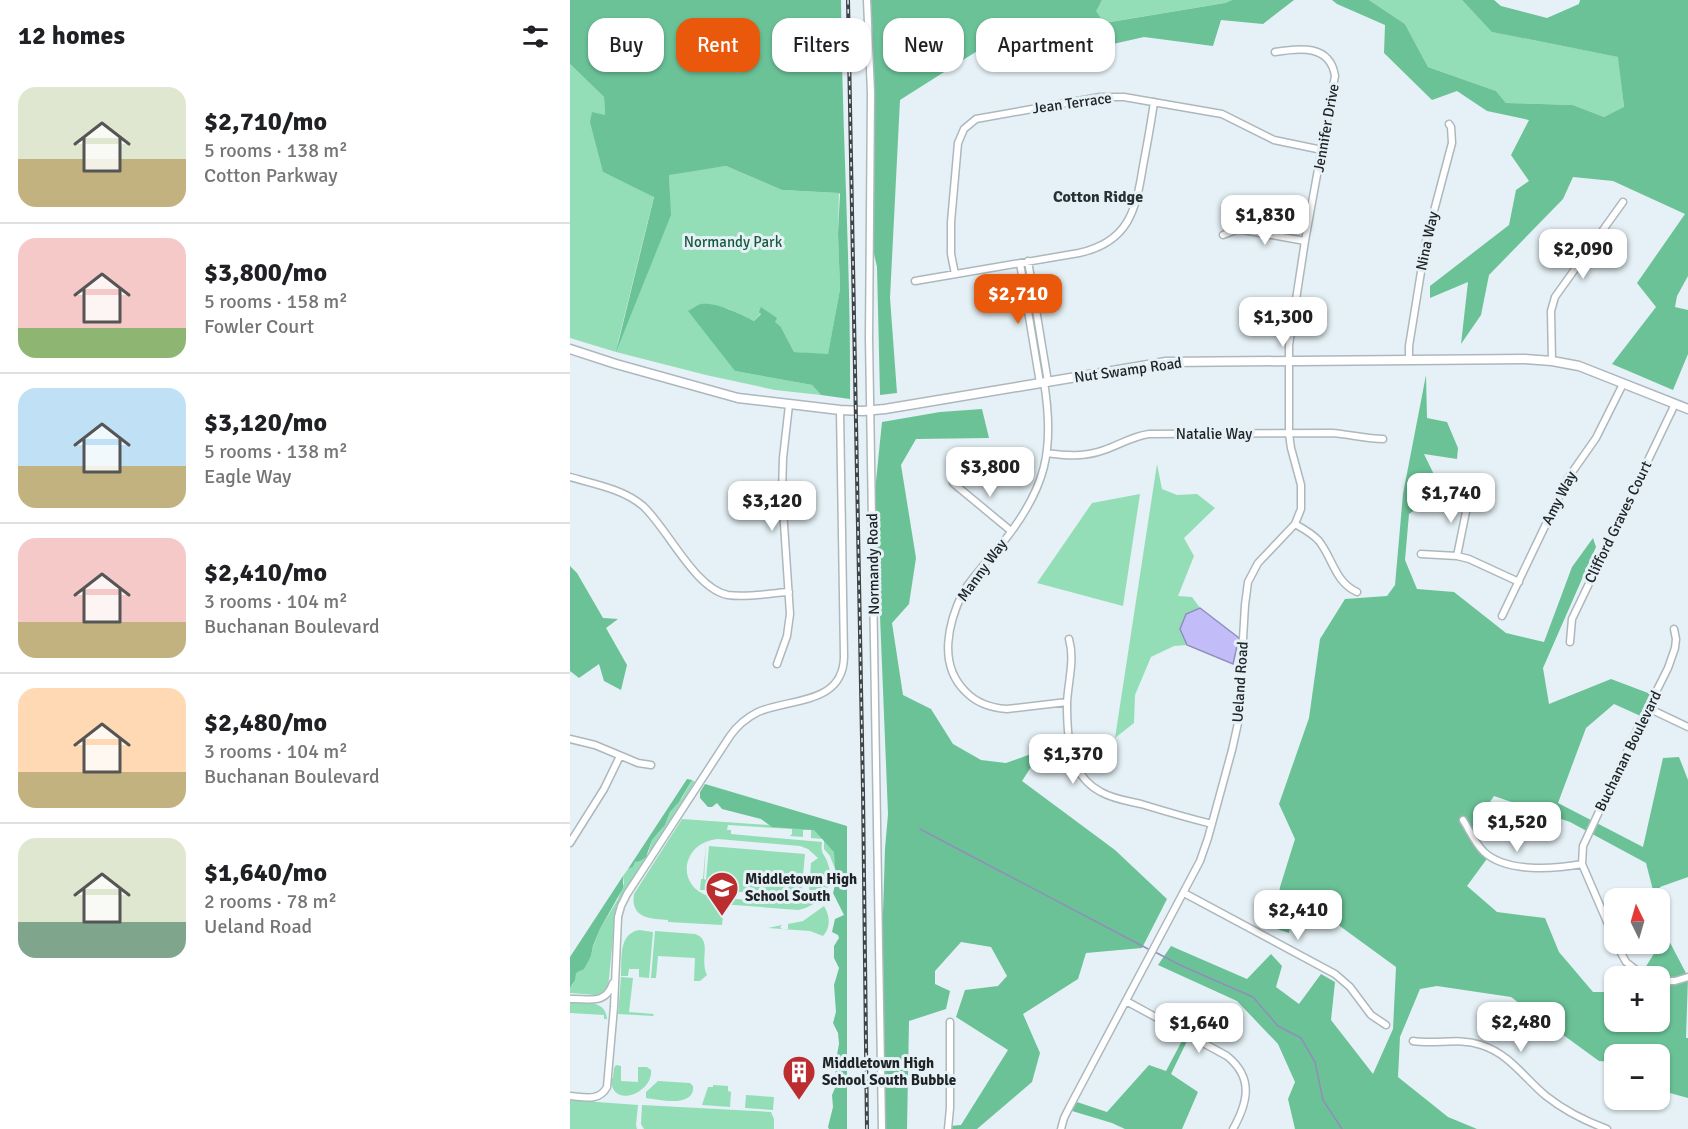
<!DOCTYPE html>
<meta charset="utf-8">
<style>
:root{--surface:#fff;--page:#f6f6f6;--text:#202124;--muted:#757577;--line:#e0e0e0;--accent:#ea580c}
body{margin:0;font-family:Signika,sans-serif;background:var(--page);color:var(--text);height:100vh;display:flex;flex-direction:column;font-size:22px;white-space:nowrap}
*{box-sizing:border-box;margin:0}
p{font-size:20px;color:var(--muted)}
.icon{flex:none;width:33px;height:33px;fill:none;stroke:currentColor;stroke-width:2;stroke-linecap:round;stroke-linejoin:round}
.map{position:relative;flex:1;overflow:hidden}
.panel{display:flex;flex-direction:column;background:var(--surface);width:570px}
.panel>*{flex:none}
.guide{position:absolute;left:18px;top:18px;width:570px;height:54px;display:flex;gap:12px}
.needle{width:39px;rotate:355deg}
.tools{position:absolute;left:1034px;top:888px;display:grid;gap:12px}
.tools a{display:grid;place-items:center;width:66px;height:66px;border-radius:12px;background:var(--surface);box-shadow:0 2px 4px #0004;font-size:30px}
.price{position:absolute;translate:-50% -51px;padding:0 14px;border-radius:12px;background:#fff;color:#222;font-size:20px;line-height:39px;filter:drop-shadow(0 2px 3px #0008)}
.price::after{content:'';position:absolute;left:50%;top:36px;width:18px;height:14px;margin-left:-9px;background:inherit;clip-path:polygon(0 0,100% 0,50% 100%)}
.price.on{background:var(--accent);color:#fff}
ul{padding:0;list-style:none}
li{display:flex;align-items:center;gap:18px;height:150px;padding:0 18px}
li+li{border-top:2px solid var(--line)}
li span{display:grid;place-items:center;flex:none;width:168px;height:120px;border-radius:18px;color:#555}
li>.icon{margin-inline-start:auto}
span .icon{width:72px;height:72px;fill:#fffc;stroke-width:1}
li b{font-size:26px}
h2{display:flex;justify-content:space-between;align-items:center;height:72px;padding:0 18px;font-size:26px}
.tag{padding:0 21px;border-radius:18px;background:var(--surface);box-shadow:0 2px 4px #0004;font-size:21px;line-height:54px}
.tag.on{background:var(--accent);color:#fff}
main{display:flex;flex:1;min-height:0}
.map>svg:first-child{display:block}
.green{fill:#93deb7;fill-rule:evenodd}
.forest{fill:#6bc297;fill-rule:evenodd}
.water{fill:#c2bcf9;stroke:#918eba;stroke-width:1.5}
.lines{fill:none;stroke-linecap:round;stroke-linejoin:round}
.stream{stroke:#918eba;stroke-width:1.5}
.street-casing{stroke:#adb8bd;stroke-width:9}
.secondary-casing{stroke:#adb8bd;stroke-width:11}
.street{stroke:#fff;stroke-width:6}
.secondary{stroke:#fff;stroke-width:8}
.rail-casing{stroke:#3e4346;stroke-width:4}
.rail{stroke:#e5f1f6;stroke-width:1.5;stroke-dasharray:4.5;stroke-linecap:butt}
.labels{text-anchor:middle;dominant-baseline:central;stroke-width:6;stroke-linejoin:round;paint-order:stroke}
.street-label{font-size:15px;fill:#202426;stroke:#e5f1f6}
.park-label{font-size:15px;fill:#185a3e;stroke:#e5f1f6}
.poi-label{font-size:15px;font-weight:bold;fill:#202426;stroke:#e5f1f6;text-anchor:start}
.neighbourhood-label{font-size:16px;font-weight:bold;fill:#283235;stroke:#e5f1f6}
</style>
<main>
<section class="panel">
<h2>12 homes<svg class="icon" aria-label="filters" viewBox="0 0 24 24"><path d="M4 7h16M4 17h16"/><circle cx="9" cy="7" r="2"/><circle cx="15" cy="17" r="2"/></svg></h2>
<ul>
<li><span style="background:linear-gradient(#dfe7d0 60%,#c2b280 0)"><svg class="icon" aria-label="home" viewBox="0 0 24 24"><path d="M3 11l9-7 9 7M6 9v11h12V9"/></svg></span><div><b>$2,710/mo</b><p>5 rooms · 138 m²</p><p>Cotton Parkway</p></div></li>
<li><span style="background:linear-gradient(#f6c9c9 75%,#8fb573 0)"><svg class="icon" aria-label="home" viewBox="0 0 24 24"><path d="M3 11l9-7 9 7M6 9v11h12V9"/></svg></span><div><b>$3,800/mo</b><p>5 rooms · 158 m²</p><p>Fowler Court</p></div></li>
<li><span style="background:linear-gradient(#bfe0f5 65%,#c2b280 0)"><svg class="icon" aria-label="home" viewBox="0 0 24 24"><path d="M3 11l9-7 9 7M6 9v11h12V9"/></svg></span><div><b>$3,120/mo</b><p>5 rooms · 138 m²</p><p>Eagle Way</p></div></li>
<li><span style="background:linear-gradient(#f6c9c9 70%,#c2b280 0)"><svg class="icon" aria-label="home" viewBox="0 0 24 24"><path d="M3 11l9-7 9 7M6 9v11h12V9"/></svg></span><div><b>$2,410/mo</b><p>3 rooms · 104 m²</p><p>Buchanan Boulevard</p></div></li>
<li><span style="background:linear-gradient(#ffd9b3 70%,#c2b280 0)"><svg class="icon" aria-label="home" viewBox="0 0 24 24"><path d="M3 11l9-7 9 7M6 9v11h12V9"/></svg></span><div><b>$2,480/mo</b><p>3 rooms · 104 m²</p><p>Buchanan Boulevard</p></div></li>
<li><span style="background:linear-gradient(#dfe7d0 70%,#7fa58c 0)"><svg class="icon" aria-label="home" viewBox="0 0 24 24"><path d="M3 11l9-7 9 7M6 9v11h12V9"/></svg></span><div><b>$1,640/mo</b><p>2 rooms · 78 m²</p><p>Ueland Road</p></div></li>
</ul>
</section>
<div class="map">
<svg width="1118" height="1129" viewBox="0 0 1118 1129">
<rect width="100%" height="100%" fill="#e5f1f6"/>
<!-- green -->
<path class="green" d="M532,0H662L655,3L533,23L525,11Z
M799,0H892L923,32L1049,57L1054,108L1034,117L1003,105L936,103L926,91L858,67L835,24Z
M0,64L34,97L35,115L33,172L84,196L47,346L100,215L99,174L156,166L212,190L269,193L268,233L270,289L258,355L224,352L211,327L191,313L184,321L159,309L130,304L165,371L242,385L251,395L205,390L136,375L46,352L0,338Z
M587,464L592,489L607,495L627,494L645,508L614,538L624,556L608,596L622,597L630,608L616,614L610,629L617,645L604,646L581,657L565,695L564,723L545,738Z
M570,494L553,606L467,583L522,503Z
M122,780L125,782L52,895L46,907L38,988L35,993L26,995L0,993V988L3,984L5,972H9L21,956L23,947L30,929L48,899L54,883L53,876L58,869L63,867L65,862L78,854L82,840L95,825L100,812L112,798Z
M112,819L243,828L266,852L265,869L260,856L254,849V841L253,839L241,838V830H233V837L220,836L222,834V829L158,825L157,830H161V834L252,842C250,855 255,853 258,864C266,886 250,906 228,910L151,904L150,914L153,915L152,925L98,922V920C80,919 60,918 64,894ZM148,839L230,846L238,849L248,858L241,863L239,889L245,895L235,902L223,903C204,902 185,900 166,899C157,898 147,898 138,896C105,885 112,842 148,839Z
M136,843L134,879L136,880L139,846L235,854L231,897L135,889V890H130L131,879H133Z
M254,906C260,916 261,927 253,936L240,931L198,928L212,925L210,927L212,929H218V924L233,921Z
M69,930L83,932L79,978L69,977V969H59L58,976H51C52,959 48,934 69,930Z
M85,931L125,934C143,940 129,959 137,975L130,981H124L125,958L88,956L86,978H81Z
M51,977L63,978L59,1012L84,1014L83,1016L48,1014Z
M0,1002C15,1002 36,1000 37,1019H34V1015L0,1013Z
M46,1065L51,1066V1081L68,1082V1067H77L81,1070C84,1092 41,1111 41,1078H43L44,1068Z
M88,1081L120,1083L123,1086C125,1108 90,1100 76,1098V1092Z
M143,1085L158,1086V1091L161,1092L160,1107L132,1105L138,1087H143Z
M176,1095L204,1097L203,1110L175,1108Z
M0,1100L68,1105L66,1125L67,1129H0Z
M72,1105L201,1112L204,1119V1129H74L71,1124Z"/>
<!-- forest -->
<path class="forest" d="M0,0H271C272,133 281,266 280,399L251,395L242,385L165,371L118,311C122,309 127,305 131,304C147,302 170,314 184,321L191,314L189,312L191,307L207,318L205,322L211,327L224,352L258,354L270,289L268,233L270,194L269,193L212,190L156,166L99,175L101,215L46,352L84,197L33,172L20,122L22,112L35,115L34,97L0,64Z
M301,0H532L526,11L534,23L655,3L662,0H724L693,24L651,20L643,46L574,37L503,53L492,41L458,38L430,51L412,48L330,100L320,298L327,393L310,395L307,267L304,254L303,53Z
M762,0H799L835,24L858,67L926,91L936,103L1003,105L1034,117L1054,107L1048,57L922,32L892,0H924L931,6L977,18L1009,4L1010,0H1118V276L1107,296L1105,307L1118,310V354L1103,390L1042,364L1086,307L1067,283L1115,214L1043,181L1003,177L993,199L919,275L911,315L891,344L898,282L860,298V286L939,225L946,190L959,181L941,155L959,120L917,111L887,91L862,100L814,53L815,25L767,4Z
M856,375L857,418L877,422L888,448L887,459L854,454L872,491L839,514L835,560L847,589L884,592L936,633L974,642L1002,567L1023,538L1026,547L973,668L979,704L1041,679L1086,696L1075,718L1044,704L1016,728L988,803L1073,847L1093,758L1109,757L1118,780V877L1090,887L1095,933L1118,977L1116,1038H1118V1098L1089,1090V1054H1044V1062L1029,1061L941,997L867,986L850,989L830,1037L828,1077L878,1117L907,1129H725L718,1099L725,1082L708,1044L667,1001L588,965L601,946L677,979L701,954L712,966L706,987L729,1004L751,974L765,982L761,1020L803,1074L823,1029L826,967L741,905L721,910L719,933L704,928L710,887L725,839L709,804L739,718L750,639L775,599L817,596L825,585L833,494ZM924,796L1000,822L1076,863L1085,898H1089V914L1095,936L1070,976H1089V1022H1044V992H1023L989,952L975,918L927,912L897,886L919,856L901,830Z
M412,409L419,438L346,439L331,465L346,558L339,604L322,623L333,695L361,709L383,744L411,760L436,763L472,750L452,781L545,850L597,899L572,948L516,953L508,979L453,1014L470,1053L462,1082L407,1129H379L380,1126L391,1125L438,1050L386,1017L395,990L428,986L437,976L421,947L391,942L365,971V984L380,991L376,1009L339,1021L337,1129H316L310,1010L315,849L318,814L305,491L312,422L370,412Z
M0,566L7,573L33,618L48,619L36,628L57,665L51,690L34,681L29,664L9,678L0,671Z
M117,779L122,780L109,802L100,812L95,825L82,840L76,857L70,861L65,862L63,867L58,869Z
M135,784L277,826V1129H259L258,1127L263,1107L262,1095L265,1088L266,1060L269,1044L268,1033L263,1023L266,1012L264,985L269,968L264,958V946L269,938L268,935L262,932L265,919L274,915L263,893L266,881L264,852L244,830L202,827L191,819L152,809L147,803L142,807H138L130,798V792Z
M53,876V888L30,929L23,946L21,956L14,969L6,973L5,980L0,988V957Z
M614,1037L618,1039L601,1074L628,1092L612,1129H555L542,1123L502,1111L507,1102L537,1112L579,1065L596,1071Z"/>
<!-- water -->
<path class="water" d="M630,608L669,638L663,664L617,645L610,629L616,614Z"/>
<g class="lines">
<!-- stream -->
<path class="stream" d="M350,829L580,950
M585,952L612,966L683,997L708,1026L731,1038L745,1062L753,1100L772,1129"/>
<!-- street casing -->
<g class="street-casing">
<path id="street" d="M297,0L301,93L299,338L312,1129
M653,235L666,230H673L735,241
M458,261L478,382
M450,263L470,383
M385,274L381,254V222L388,143L394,129L406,119L530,97H554L652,114L704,140L752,150
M345,281L509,253C559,242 566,210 573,166C577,145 581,123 584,102
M839,360V346L856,241L882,143L881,127L879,124
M982,361L981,311L985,297L1053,202
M474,382C485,450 476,488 434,541C420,558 405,574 393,592C378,623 368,664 395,691C406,703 422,708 437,709L497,702
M477,453C497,456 515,457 534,450C549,445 563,436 579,434L761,433C779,434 796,439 813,439
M0,477C24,484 53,489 73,506C98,529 125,589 158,595C177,598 200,593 219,592
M383,483L441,531
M725,524C734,529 743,534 749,541C763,559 765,582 787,592
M851,554L887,556L899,559L949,582
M887,556L899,497
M932,616L998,478L1026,438L1053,384
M499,639C505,660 498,681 497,703C497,736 498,775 531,792C543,799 558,801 571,804C594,811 618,818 642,824
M1000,642L1002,619L1105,404
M207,664L217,636L220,614L212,494L213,458L219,405
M1078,708L1118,727
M0,739L25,745L68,763L81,765
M893,820C900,831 905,843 914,852C937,873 984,869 1012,864
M0,843L34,789L50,756
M614,893L765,974L780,987L801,1015L816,1025
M1044,938L1012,864L1013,846L1068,728L1098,668L1105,648L1106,639L1104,629
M1046,944L1056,962L1074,976
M1089,981H1105L1118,977
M0,999C19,998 35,1006 43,983
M556,1001L657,1056C684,1078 678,1102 663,1129
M843,1041C866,1045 888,1037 911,1045C940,1054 954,1078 976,1096C995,1111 1015,1121 1037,1129
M0,1096C14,1097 29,1102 37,1087L44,1007L48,917L51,906L57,894L160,736C167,726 176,718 188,712C220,698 273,705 274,657L270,410
M378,1129L380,1108V1022
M491,1129L494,1118L499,1108L630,861L638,838L662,750L668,723L675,605L678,582L688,563L725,524L731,509V485L721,448L719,434V345L735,241L765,76C760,44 729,48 705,52"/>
</g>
<!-- secondary casing -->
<g class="secondary-casing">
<path id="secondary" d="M0,349L46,364L168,398L270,410L293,411L315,409L596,362L955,359L982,361L1009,366L1118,409"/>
</g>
<!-- street -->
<use href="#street" class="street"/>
<!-- secondary -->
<use href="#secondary" class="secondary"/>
<!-- rail casing -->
<g class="rail-casing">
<path id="rail" d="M278,0L293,791L297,1129"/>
</g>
<!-- rail -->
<use href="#rail" class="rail"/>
</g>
<!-- icons -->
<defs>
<g id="school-pin" transform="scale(1.725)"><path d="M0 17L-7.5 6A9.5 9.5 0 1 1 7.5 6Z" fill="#bc2d30" stroke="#e5f1f6"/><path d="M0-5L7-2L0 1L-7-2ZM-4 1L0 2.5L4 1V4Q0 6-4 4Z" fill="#fff"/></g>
<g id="building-pin" transform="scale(1.725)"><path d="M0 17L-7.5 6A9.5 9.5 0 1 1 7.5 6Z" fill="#bc2d30" stroke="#e5f1f6"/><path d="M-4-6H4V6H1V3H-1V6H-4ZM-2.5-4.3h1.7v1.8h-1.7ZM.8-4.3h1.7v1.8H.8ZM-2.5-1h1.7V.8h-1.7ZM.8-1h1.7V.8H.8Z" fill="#fff"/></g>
</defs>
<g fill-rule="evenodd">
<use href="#school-pin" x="152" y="888"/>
<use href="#building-pin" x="229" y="1072"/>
</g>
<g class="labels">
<!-- street labels -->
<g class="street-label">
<text transform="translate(502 103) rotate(-8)">Jean Terrace</text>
<text transform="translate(756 128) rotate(-80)">Jennifer Drive</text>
<text transform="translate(857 241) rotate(-78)">Nina Way</text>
<text transform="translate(558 370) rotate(-8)">Nut Swamp Road</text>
<text x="644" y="434">Natalie Way</text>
<text transform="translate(989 498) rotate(-63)">Amy Way</text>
<text transform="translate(1048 522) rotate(-64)">Clifford Graves Court</text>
<text transform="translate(303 564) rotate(-91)">Normandy Road</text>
<text transform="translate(412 570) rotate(-54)">Manny Way</text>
<text transform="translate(670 682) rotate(-86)">Ueland Road</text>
<text transform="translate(1058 751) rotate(-64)">Buchanan Boulevard</text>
</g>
<!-- park labels -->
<g class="park-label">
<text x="163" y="242">Normandy Park</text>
</g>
<!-- poi labels -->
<g class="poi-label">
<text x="175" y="879">Middletown High<tspan x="175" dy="17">School South</tspan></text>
<text x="252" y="1063">Middletown High<tspan x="252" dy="17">School South Bubble</tspan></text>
</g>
<!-- neighbourhood labels -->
<g class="neighbourhood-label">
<text x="528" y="197">Cotton Ridge</text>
</g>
</g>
</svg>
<div class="tools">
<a><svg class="needle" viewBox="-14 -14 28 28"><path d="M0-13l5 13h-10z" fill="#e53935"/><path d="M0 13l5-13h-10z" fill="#757577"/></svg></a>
<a>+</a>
<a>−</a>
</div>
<b class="price" style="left:695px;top:246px">$1,830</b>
<b class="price" style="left:1013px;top:280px">$2,090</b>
<b class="price on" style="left:448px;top:325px">$2,710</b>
<b class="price" style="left:713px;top:348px">$1,300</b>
<b class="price" style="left:420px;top:498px">$3,800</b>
<b class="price" style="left:881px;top:524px">$1,740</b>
<b class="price" style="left:202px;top:532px">$3,120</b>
<b class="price" style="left:503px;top:785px">$1,370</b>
<b class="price" style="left:947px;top:853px">$1,520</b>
<b class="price" style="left:728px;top:941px">$2,410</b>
<b class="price" style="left:951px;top:1053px">$2,480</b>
<b class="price" style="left:629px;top:1054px">$1,640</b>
<div class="guide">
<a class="tag">Buy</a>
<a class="tag on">Rent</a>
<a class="tag">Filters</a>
<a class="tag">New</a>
<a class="tag">Apartment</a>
</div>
</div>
</main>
